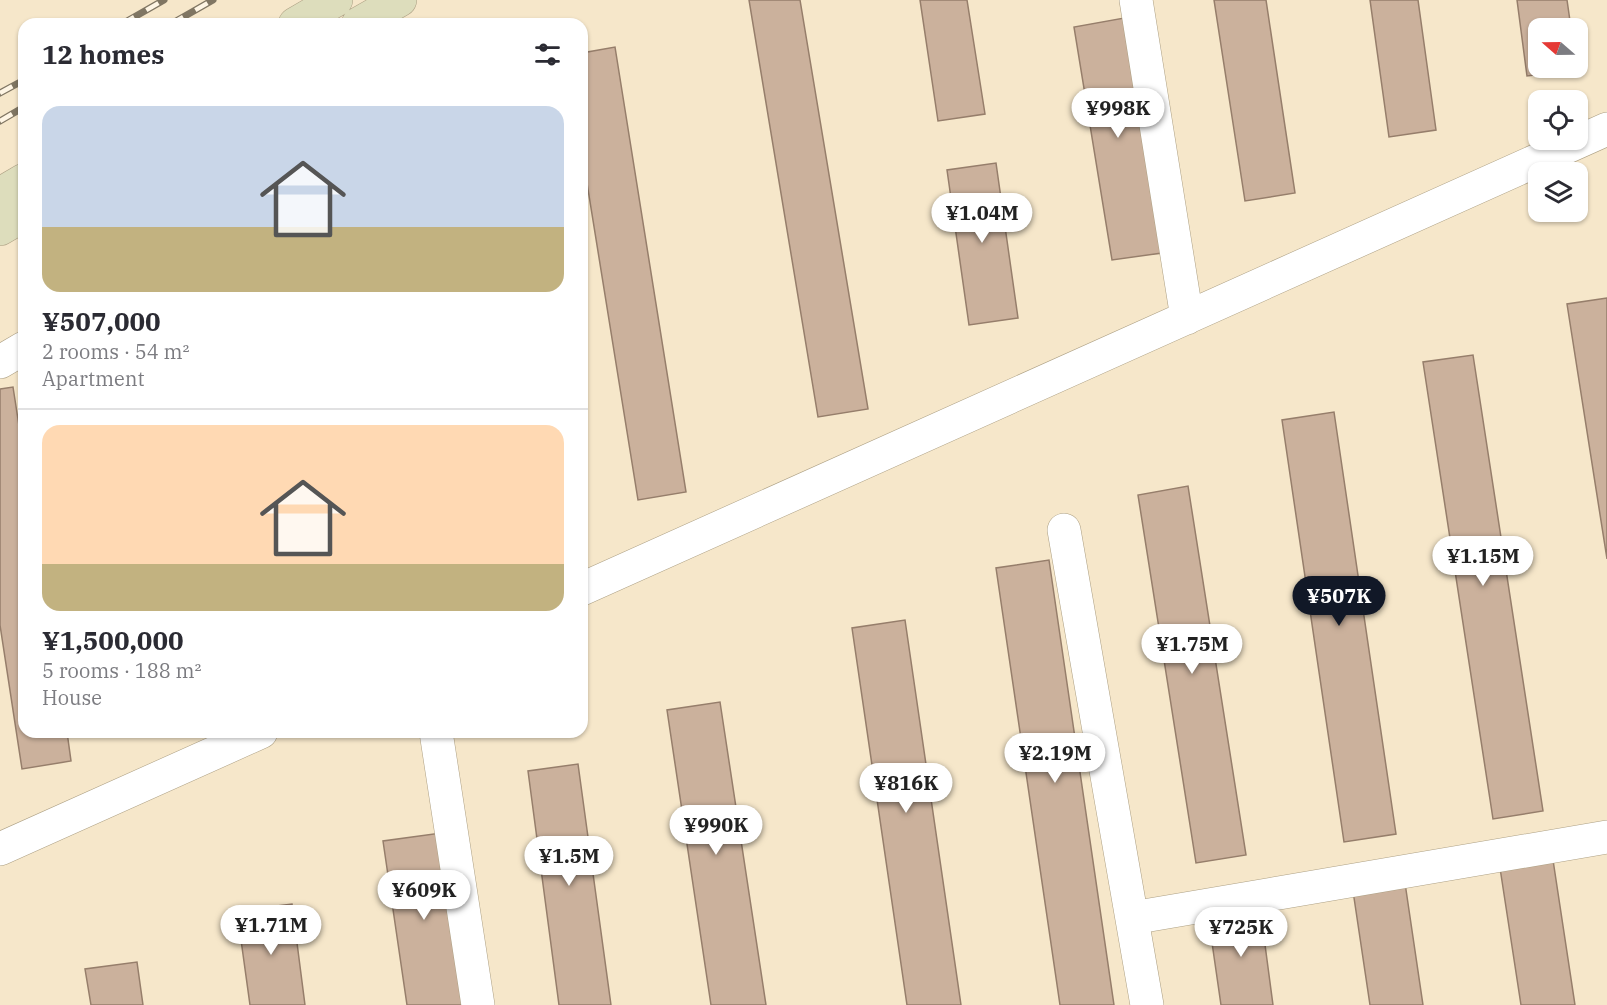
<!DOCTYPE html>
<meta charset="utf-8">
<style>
:root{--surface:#fff;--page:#f2f2f3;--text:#2b2b33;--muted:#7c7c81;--line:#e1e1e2;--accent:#111827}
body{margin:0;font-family:"IBM Plex Serif",serif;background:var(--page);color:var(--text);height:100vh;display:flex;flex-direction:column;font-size:22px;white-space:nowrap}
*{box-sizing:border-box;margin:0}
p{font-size:20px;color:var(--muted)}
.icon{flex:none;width:33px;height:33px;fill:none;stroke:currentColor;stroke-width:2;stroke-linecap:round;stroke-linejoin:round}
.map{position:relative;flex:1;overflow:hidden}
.sheet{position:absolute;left:18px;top:18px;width:570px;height:720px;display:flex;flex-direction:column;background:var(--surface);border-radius:18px;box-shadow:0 2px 4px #0004}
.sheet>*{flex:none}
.needle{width:39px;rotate:290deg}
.tools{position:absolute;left:1528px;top:18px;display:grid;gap:12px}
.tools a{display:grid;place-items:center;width:60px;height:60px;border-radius:12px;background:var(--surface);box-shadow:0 2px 4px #0004;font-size:30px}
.price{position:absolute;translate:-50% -51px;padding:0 14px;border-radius:21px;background:#fff;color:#222;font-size:20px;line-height:39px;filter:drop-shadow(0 2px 3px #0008)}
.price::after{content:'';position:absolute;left:50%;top:36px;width:18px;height:14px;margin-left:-9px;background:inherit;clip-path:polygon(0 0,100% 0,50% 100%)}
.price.active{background:var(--accent);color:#fff}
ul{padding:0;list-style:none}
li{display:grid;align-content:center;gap:12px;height:318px;padding:0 24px}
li+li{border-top:2px solid var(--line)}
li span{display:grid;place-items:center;height:186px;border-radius:18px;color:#555}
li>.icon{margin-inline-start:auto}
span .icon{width:108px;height:108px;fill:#fffc;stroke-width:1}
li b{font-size:26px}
h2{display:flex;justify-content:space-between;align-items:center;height:72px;padding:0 24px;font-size:26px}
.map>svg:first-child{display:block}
.building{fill:#cbb19c;stroke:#967e6b;stroke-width:1.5}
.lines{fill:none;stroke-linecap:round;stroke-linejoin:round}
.street-casing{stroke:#ada084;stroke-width:34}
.secondary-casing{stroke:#ada084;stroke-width:34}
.street{stroke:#fff;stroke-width:33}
.secondary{stroke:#ddddbc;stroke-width:33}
.rail-casing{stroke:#807663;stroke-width:7}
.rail{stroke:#fef5e4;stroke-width:4.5;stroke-dasharray:14;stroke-linecap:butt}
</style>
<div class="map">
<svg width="1607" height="1005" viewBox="0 0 1607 1005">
<rect width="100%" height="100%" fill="#f6e7ca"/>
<!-- building -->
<path class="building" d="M749,0H800L868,409L818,417Z
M920,0H967L985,114L938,121Z
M1214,0H1266L1295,193L1245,201Z
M1370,0H1418L1436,130L1389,137Z
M1517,0H1567L1571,28H1539V68H1576V70L1527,76Z
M1124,18L1162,253L1112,260L1074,27Z
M615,47L686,492L638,500L582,152V53Z
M996,163L1018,318L969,325L947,170Z
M1607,298V559L1567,304Z
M1473,355L1543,811L1493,819L1423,362Z
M13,387L24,458V732H67L71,761L22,769L0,625V389Z
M1334,412L1396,834L1344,842L1282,420Z
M1188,486L1246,855L1196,863L1138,495Z
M1049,560L1114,1005H1060L996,568Z
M905,620L961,1005H907L852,628Z
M720,702L766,1005H711L667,710Z
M578,764L611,1005H559L528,771Z
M441,833L466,1005H407L383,841Z
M1553,860L1575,1005H1521L1500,868Z
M1405,883L1423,1005H1370L1353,891Z
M292,904L305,1005H250L237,911Z
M1260,907L1273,1005H1221L1208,915Z
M137,962L143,1005H91L85,969Z"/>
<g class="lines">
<!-- street casing -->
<g class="street-casing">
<path id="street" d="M1136,0L1187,318
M0,362L24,348
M1064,530L1147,1005
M582,589L1607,129
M436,732L478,1005
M0,849L261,732
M1132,918L1607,837"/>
</g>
<!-- secondary casing -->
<g class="secondary-casing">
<path id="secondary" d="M295,24L336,0
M358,24L400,0
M0,194L24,180
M0,229L24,215"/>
</g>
<!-- street -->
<use href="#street" class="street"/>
<!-- secondary -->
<use href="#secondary" class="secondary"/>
<!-- rail casing -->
<g class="rail-casing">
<path id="rail" d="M122,24L164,0
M171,24L213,0
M0,93L24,80
M0,121L24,107"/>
</g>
<!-- rail -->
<use href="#rail" class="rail"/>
</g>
</svg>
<div class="tools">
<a><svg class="needle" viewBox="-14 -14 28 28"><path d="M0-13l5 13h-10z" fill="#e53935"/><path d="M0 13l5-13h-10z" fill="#7c7c81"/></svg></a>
<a><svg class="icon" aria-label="locate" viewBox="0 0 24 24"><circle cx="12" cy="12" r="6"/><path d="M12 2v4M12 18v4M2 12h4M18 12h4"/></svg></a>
<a><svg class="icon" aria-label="layers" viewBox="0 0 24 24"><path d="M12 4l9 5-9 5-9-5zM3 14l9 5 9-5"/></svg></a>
</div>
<b class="price" style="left:1118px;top:139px">¥998K</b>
<b class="price" style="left:982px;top:244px">¥1.04M</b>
<b class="price" style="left:1483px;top:587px">¥1.15M</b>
<b class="price active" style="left:1339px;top:627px">¥507K</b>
<b class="price" style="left:1192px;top:675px">¥1.75M</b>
<b class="price" style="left:1055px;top:784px">¥2.19M</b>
<b class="price" style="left:906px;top:814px">¥816K</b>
<b class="price" style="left:716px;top:856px">¥990K</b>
<b class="price" style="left:569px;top:887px">¥1.5M</b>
<b class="price" style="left:424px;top:921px">¥609K</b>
<b class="price" style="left:271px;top:956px">¥1.71M</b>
<b class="price" style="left:1241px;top:958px">¥725K</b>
<section class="sheet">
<h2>12 homes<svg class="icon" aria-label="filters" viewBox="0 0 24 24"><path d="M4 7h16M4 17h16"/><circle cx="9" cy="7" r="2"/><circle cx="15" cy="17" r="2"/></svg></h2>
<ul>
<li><span style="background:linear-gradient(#c9d6e8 65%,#c2b280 0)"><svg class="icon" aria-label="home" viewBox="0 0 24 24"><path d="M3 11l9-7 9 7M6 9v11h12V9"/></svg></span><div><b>¥507,000</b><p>2 rooms · 54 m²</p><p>Apartment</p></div></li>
<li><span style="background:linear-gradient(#ffd9b3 75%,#c2b280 0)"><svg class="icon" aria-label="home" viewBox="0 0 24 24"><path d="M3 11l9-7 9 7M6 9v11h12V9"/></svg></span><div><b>¥1,500,000</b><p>5 rooms · 188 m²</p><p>House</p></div></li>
</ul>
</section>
</div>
